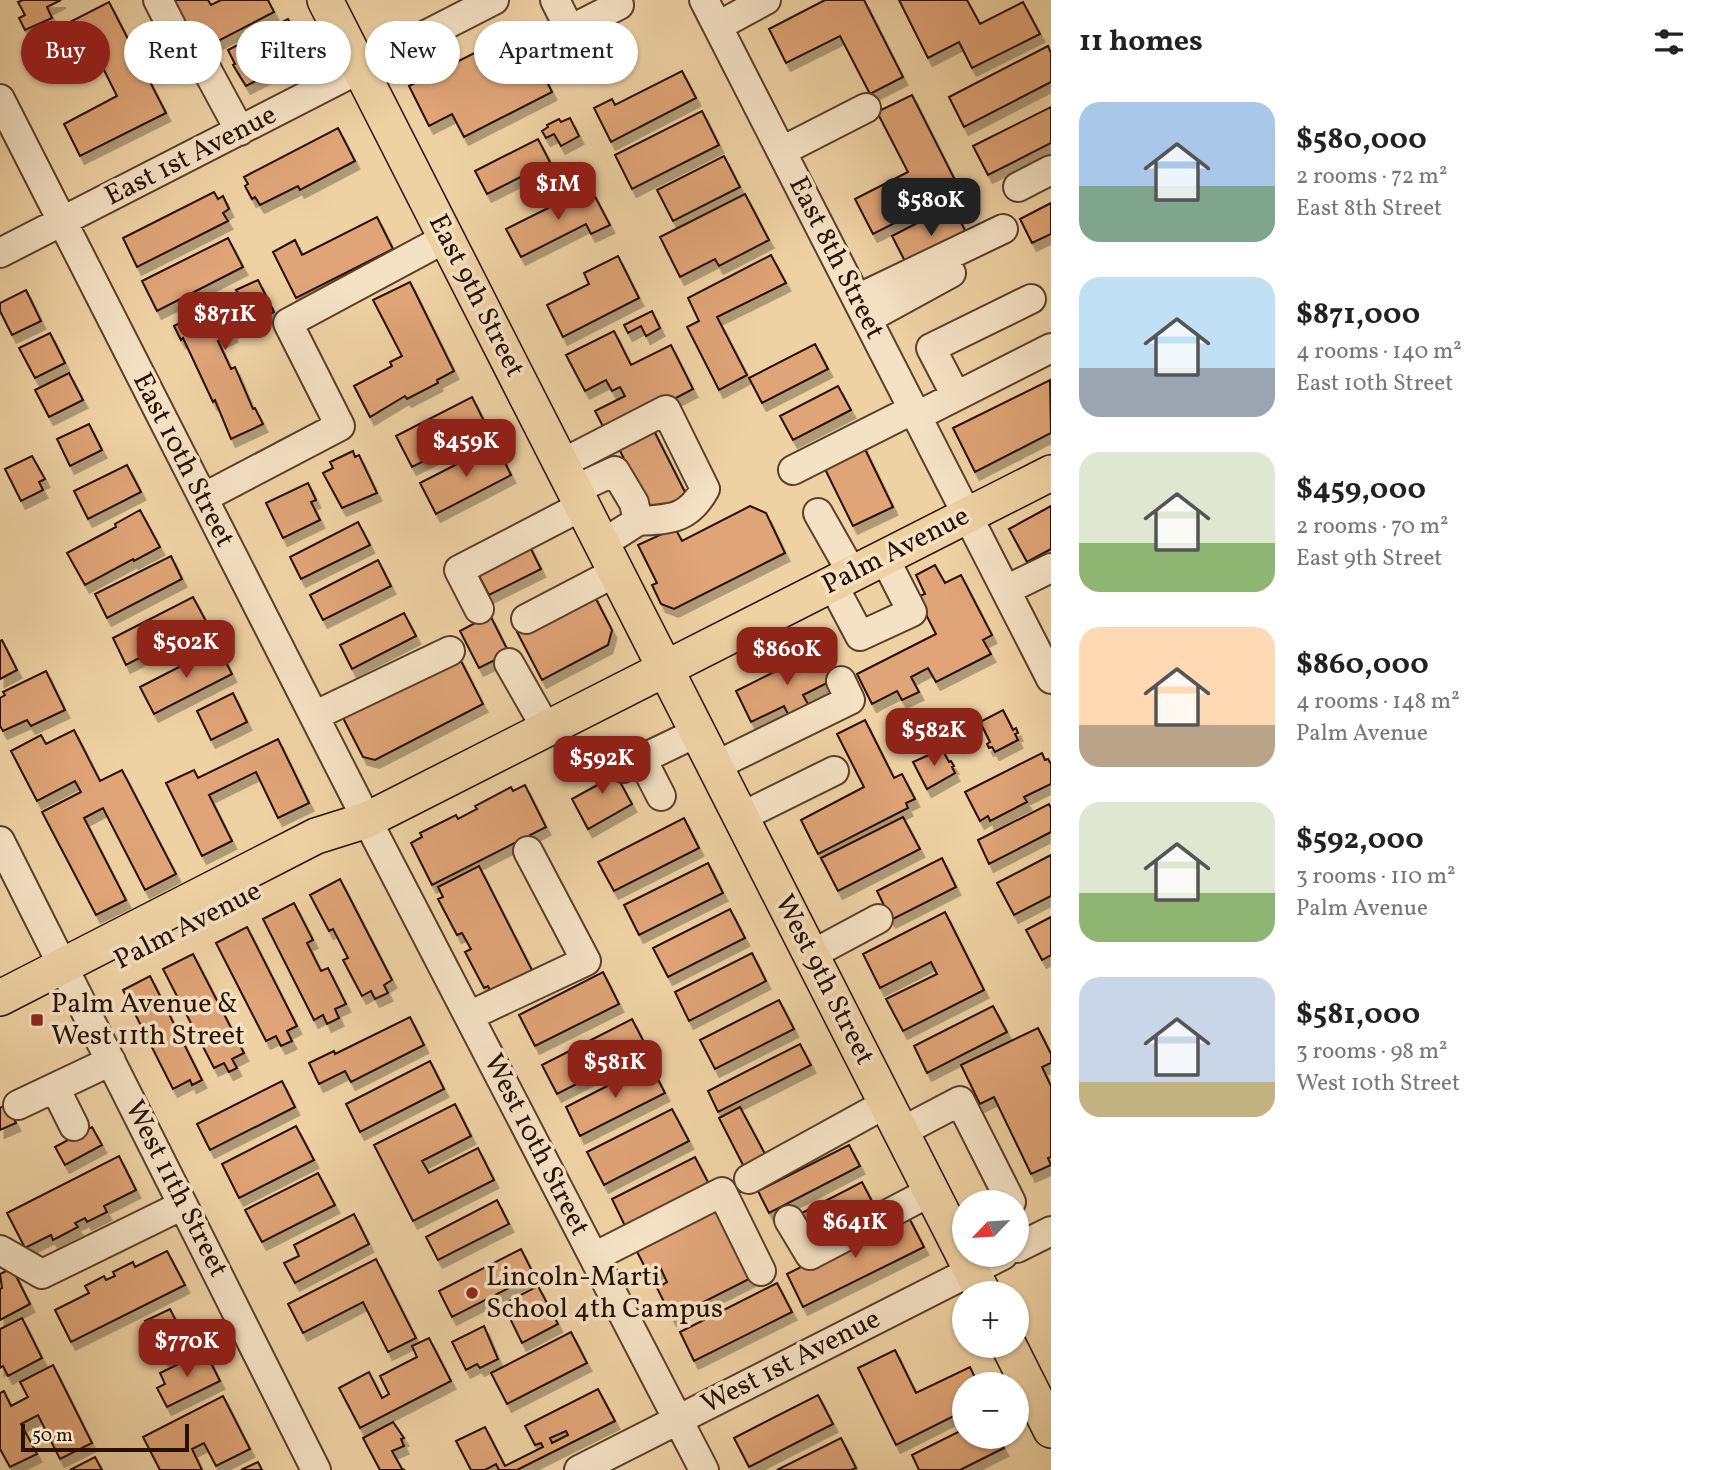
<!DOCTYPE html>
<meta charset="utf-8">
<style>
:root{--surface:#fff;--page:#f2f2f2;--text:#222;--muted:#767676;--accent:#8f2418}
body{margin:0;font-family:Vollkorn,serif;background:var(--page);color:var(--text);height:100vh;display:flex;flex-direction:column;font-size:26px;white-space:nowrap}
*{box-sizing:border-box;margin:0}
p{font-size:23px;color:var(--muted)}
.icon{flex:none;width:38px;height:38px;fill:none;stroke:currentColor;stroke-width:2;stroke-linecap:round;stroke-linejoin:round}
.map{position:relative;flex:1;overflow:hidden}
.details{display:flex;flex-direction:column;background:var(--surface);width:665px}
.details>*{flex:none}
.banner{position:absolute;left:21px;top:21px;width:665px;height:63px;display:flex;gap:14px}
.needle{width:46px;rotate:245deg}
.controls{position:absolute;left:952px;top:1190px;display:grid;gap:14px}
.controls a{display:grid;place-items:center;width:77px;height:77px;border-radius:50%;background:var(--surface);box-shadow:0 2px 5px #0004;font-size:35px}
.scale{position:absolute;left:21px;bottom:18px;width:168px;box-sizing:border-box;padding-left:7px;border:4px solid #281003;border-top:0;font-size:19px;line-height:24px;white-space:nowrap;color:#281003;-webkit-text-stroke:5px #f5e2c4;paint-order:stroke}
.price{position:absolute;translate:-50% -60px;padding:0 16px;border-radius:14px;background:var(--accent);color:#fff;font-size:23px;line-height:46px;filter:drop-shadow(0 2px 4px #0008)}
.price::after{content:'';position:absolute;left:50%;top:42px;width:21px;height:16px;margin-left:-10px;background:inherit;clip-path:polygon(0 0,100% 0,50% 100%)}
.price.current{background:#222;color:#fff}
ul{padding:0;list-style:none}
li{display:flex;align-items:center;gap:21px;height:175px;padding:0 28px}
li span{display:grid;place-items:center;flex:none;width:196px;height:140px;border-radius:21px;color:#555}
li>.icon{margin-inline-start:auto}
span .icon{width:84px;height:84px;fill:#fffc;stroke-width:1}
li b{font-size:30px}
h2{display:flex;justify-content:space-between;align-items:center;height:84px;padding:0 28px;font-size:30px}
.pill{padding:0 24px;border-radius:32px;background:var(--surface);box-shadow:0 2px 5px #0004;font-size:24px;line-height:63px}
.pill.current{background:var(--accent);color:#fff}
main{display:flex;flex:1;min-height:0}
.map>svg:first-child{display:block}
.building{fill:#dfa477;stroke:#281003;stroke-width:2;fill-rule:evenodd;filter:url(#shadow)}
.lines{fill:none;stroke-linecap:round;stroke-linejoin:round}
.minor-casing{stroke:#5a402b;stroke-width:32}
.major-casing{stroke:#281003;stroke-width:38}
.minor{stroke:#f5e2c4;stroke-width:28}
.major{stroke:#efd2a4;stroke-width:35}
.poi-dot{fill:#8f2418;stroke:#f5e2c4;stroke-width:2.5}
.labels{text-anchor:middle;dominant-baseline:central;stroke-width:7;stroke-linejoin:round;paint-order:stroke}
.street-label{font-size:28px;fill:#281003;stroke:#f5e2c4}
.poi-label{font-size:28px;fill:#281003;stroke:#f5e2c4;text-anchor:start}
</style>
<main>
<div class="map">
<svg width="1051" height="1470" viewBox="0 0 1051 1470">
<defs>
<filter id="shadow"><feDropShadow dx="4.5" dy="8" stdDeviation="0" flood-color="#0004"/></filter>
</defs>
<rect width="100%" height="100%" fill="#efd2a4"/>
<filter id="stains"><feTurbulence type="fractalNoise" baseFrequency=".00286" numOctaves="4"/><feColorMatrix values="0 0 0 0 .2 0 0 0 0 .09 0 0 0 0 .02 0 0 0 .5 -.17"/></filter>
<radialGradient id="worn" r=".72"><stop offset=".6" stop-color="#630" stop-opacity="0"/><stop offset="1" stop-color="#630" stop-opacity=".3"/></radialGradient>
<!-- building -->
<path class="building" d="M23,0H61L47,7L52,18L25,30L19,18L25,15L18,2Z
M166,0H208L211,5L221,0H268L274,12L193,54Z
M825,0H864L903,77L870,94L840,36L786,63L769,29Z
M899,0H967L980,24L1023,2L1040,34L972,68L959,42L928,58Z
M109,2L166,113L80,156L64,124L117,96L93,48L41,74L25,45Z
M288,19L303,43L300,44L306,55L246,86L233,65L235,64L228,50Z
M520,30L522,31L552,92L464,137L452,114L429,126L409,86Z
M1048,46L1051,53V82L964,127L949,97Z
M682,71L696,98L611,142L594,108L612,99L615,105Z
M912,95L960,190L873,234L855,199L908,172L877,112Z
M1051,107V143L988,175L973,146Z
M702,111L719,145L632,189L615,155Z
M570,118L579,136L561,146L554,134L546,138L542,131L548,127L547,125L559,119L561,122Z
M338,128L355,161L300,190L298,186L260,205L255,197L252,199L245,186L248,184L244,177Z
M538,139L550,162L487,194L475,171Z
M724,156L740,187L673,221L657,190Z
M590,187L610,225L591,234L586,224L521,257L506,229Z
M214,192L218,199L223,196L229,209L223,213L228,221L137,267L123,238Z
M745,194L769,240L719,266L715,259L680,277L660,237Z
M1051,203V234L1032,243L1020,219Z
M952,205L970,240L910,271L892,236Z
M377,217L393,249L296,298L273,252L295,240L302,255Z
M228,238L243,267L157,311L142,281Z
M771,255L786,283L717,317L747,375L719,390L687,327L699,321L688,298Z
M618,256L639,298L563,337L547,305L589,284L584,273Z
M258,280L274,312L231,331L233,334L218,341L231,369L235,367L253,409L255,408L263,424L231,439L215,400L213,402L183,338L181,340L174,326L190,318L189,314L222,297L223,300L238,293L236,290Z
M410,282L454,371L437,380L438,383L407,399L405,396L370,417L354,386L392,366L390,362L402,356L373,300Z
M26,290L41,321L12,335L0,311V303Z
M652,311L660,328L646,336L641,326L628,333L624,325Z
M614,331L631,365L671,345L693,389L607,434L595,411L625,396L620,387L612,391L606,380L585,391L566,355Z
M50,333L65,363L35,378L19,348Z
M815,344L828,369L762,403L749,378Z
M69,373L83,400L49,417L35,390Z
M1050,380L1051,433L975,472L953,428Z
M838,386L851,410L793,440L780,416Z
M472,397L488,429L412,467L396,436Z
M89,424L102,450L70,466L57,439Z
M651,425L689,500L654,518L616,443Z
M862,443L893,507L853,526L822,463Z
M496,444L511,475L436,514L420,483Z
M353,451L355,457L359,455L377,493L342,508L323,473L333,468L330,462Z
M32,456L45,479L39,482L43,490L21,501L5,469Z
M127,465L141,492L88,519L74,491Z
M308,483L316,500L311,502L320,520L283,538L266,503Z
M750,506L766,513L785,553L674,609L661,604L652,585L657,583L638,545L675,528L682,541Z
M1051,506V549L1027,562L1009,529Z
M140,510L160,547L134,561L133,559L85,585L67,553L116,527L115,524Z
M358,522L370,545L301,579L290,557Z
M527,541L541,569L489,595L475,568Z
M171,556L182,579L107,618L95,594Z
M378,560L391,586L323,620L310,595Z
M935,565L945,583L961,575L992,635L983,640L991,654L936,682L928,668L911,677L919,692L902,700L897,691L872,704L857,674L936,634L917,597L925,594L916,575Z
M593,593L612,630L608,645L542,680L517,632Z
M193,597L207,623L126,665L113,638Z
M404,613L416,636L352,669L340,645Z
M490,615L509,653L479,668L460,631Z
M2,640L17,670L0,679V641Z
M218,647L232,674L154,714L140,687Z
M822,648L837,678L803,695L809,706L789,716L784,706L751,722L736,691Z
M458,655L483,704L375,760L363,757L341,714Z
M46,671L65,710L31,726L27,720L3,731L0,726V698L5,695L3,692Z
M233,693L247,722L211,740L197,711Z
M1003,710L1013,730L1016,728L1018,733L1015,734L1018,740L995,752L992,747L989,748L987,744L990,742L980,722Z
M865,720L894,778L902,774L915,799L906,803L908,808L818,854L801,820L864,787L837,734Z
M74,730L100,781L122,770L176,874L145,890L103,808L84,818L126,900L96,915L42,812L81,792L75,781L37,801L11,751L41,735L46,744Z
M278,739L309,803L278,818L256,772L209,795L232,841L202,856L166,783L194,770L198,778Z
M942,749L949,762L951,761L954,766L952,767L955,773L927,789L913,762Z
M1042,753L1045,760L1048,759L1051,764V784L1024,797L1027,802L990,821L988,816L980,821L965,792Z
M606,756L632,804L588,829L572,799L601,783L590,764Z
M525,785L546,827L432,885L411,843L422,837L420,833L456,815L458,819L477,809L475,806L511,787L513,791Z
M1049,804L1051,808V832L989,864L978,840Z
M903,817L920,849L838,891L821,858Z
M684,818L699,848L614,891L598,862Z
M1051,855V896L1014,915L997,883Z
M942,858L956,887L891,920L877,891Z
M708,863L723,893L639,935L624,905Z
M479,866L534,974L493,996L488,986L484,988L465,952L471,949L462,933L457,935L438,899L443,897L438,887Z
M340,879L392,980L384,985L388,993L375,999L371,991L362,996L343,960L348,958L333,929L329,931L310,895Z
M294,903L313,940L307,943L321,971L328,968L346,1004L335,1009L339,1018L327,1024L323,1015L314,1020L263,919Z
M730,909L745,938L668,977L653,948Z
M945,912L984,990L903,1031L886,999L937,974L931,962L880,988L863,954Z
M1051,917V955L1042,960L1026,930Z
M247,927L297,1026L287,1031L292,1041L281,1046L276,1036L266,1041L216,943Z
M752,953L766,981L689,1021L675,992Z
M193,954L244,1053L232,1059L237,1068L229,1072L224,1063L214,1068L163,969Z
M603,972L619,1004L535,1046L519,1015Z
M150,976L202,1080L192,1085L190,1080L173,1089L123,990Z
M779,1000L794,1029L715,1069L700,1040Z
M993,1006L1007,1032L927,1073L914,1046Z
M410,1017L424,1045L351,1082L345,1071L319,1084L309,1063L334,1051L335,1054Z
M632,1019L647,1048L557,1094L542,1065Z
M1038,1028L1051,1054V1063L1042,1067L1051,1086V1157L1048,1158L1051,1165L1031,1174L994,1097L980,1104L961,1065Z
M800,1044L811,1065L718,1112L708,1091Z
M430,1061L444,1089L360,1132L346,1104Z
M650,1064L665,1093L580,1136L566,1107Z
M282,1081L295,1107L210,1150L197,1124Z
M7,1104L16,1123L0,1130V1108Z
M455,1104L471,1136L422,1161L429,1173L478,1148L494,1180L413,1221L374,1145Z
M740,1107L766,1156L744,1167L719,1118Z
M672,1109L689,1141L604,1185L587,1152Z
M296,1126L314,1160L239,1198L222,1164Z
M92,1127L102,1145L65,1165L55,1147Z
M849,1145L860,1166L769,1213L758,1191Z
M119,1156L136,1190L104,1206L107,1212L87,1222L85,1218L75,1223L78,1227L53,1240L51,1235L25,1248L7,1213Z
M695,1157L710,1186L626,1228L612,1199Z
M318,1173L335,1205L262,1242L245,1210Z
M862,1182L878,1213L818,1244L802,1213Z
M497,1200L509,1224L438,1260L426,1237Z
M713,1203L751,1278L672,1318L657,1288L667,1282L661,1269L649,1275L633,1244Z
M354,1214L369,1244L295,1283L284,1263L299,1256L294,1245Z
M907,1214L924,1247L803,1307L787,1274Z
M521,1249L534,1275L452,1317L439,1291Z
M167,1251L185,1285L71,1342L55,1310L89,1293L85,1286L104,1276L106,1280L115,1276L113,1272L133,1262L135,1267Z
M376,1259L416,1338L388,1352L363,1302L303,1333L288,1304Z
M12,1268L30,1304L0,1320V1289L2,1288L0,1274Z
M777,1283L792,1312L694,1361L680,1332Z
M538,1286L558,1324L522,1343L503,1304Z
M170,1309L183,1335L188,1333L193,1343L164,1358L152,1335L147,1337L143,1330L148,1327L145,1321Z
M22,1318L42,1358L8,1376L3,1366L0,1368V1329Z
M484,1326L498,1359L480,1368L477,1364L466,1370L452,1342Z
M571,1332L587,1363L507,1404L491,1373Z
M429,1338L451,1381L360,1428L339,1388L369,1372L382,1398L389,1394L380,1376L417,1357L412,1346Z
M895,1350L916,1393L970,1367L978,1384H964V1411L896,1445L858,1368Z
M205,1351L220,1381L167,1407L157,1388L165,1384L160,1373Z
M53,1365L92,1443L60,1459L38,1415L21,1424L37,1454L10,1467L0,1449V1393L4,1391L11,1406L28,1397L20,1382Z
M598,1389L615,1421L517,1470H499L496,1464L485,1470H471L456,1441L485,1427L505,1466L543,1447L541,1443L535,1445L525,1426ZM566,1431L568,1435L552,1443L550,1438Z
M818,1395L833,1424L749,1467L734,1438Z
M223,1396L250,1449L216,1466L204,1443L192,1449L202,1470H160L143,1437Z
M393,1422L404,1438L401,1439L404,1446L392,1451L402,1469L405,1470H380L363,1438Z
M964,1429V1437H998L1004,1448L960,1470H919L912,1455Z
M841,1438L856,1468L851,1470H777Z
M95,1457L102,1470H70Z
M258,1462L262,1470H241Z"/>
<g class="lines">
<!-- minor casing -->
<g class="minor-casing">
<path id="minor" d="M158,0L186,55
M555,0L570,30L619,5
M704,0L1051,679
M718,26L766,0
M207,70L240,131
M0,99L367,820L704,1470
M782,151L866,108
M1018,187L1051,170
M0,253L494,0
M857,299L1003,229
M867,319L951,273
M956,396L931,348L1031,299
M917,416L1051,348
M561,464L666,410L705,489C688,520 670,519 638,521
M793,470L914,409
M574,490L615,471L634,503L638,521L602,544
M203,498L340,426L288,323L446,238
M818,513L852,573
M832,583L860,636L912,612L884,557
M1006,590L1051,568
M479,609L459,570L582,506
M526,619L616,572
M509,663L546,728
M314,716L450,651
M642,759L661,796
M715,766L850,700L841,681
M623,768L698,732
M741,817L834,771
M0,841L316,1470
M811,955L878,919
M469,1016L586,961L528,851
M55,1088L74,1126
M18,1105L111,1061
M901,1132L960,1101L1011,1202
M749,1179L887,1103
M789,1220L810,1255L932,1191
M1017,1248L1051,1231
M0,1250L42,1274L183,1205
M594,1257L722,1192L761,1271
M579,1470L1003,1255"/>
</g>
<!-- major casing -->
<g class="major-casing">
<path id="major" d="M325,0L983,1293
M0,998L316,836L367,820L1051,473
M1009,1346L1051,1430"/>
</g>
<!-- minor -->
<use href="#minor" class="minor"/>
<!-- major -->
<use href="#major" class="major"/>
</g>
<!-- markers -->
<g class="poi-dot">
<rect x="30" y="1013" width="14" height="14" rx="3.5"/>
<circle cx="472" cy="1293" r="7"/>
</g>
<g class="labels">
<!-- street labels -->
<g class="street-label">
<text transform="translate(191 156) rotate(-27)">East 1st Avenue</text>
<text transform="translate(836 258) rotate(63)">East 8th Street</text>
<text transform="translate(476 296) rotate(63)">East 9th Street</text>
<text transform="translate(183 460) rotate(63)">East 10th Street</text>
<text transform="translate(896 551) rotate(-27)">Palm Avenue</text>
<text transform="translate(188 926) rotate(-27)">Palm Avenue</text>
<text transform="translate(824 980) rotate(63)">West 9th Street</text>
<text transform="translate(536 1145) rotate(63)">West 10th Street</text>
<text transform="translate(176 1189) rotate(63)">West 11th Street</text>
<text transform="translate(791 1362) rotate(-27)">West 1st Avenue</text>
</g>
<!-- poi labels -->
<g class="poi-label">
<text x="51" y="1004">Palm Avenue &amp;<tspan x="51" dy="32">West 11th Street</tspan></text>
<text x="486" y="1277">Lincoln-Marti<tspan x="486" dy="32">School 4th Campus</tspan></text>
</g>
</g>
<rect width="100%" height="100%" filter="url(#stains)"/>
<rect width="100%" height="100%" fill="url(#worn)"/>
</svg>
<div class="controls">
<a><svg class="needle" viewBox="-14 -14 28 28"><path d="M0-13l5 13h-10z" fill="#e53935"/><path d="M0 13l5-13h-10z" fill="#767676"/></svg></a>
<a>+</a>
<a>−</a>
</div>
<div class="scale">50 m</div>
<b class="price" style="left:558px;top:222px">$1M</b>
<b class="price current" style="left:931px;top:238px">$580K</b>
<b class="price" style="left:225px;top:352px">$871K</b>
<b class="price" style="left:466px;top:479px">$459K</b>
<b class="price" style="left:186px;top:680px">$502K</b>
<b class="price" style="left:787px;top:687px">$860K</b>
<b class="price" style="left:934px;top:768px">$582K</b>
<b class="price" style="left:602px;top:796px">$592K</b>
<b class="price" style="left:615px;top:1100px">$581K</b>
<b class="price" style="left:855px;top:1260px">$641K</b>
<b class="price" style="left:187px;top:1379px">$770K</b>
<div class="banner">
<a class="pill current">Buy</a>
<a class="pill">Rent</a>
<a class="pill">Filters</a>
<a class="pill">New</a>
<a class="pill">Apartment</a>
</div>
</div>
<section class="details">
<h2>11 homes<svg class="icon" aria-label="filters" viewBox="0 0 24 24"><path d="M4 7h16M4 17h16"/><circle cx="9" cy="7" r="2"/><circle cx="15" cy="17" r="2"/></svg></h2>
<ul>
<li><span style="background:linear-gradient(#a9c7e8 60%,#7fa58c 0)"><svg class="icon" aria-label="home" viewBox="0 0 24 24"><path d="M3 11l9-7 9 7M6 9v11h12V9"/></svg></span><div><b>$580,000</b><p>2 rooms · 72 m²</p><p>East 8th Street</p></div></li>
<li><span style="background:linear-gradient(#bfe0f5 65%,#9aa5b1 0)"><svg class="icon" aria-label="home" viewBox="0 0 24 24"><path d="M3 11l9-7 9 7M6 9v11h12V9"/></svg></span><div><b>$871,000</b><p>4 rooms · 140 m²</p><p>East 10th Street</p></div></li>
<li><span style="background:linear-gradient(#dfe7d0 65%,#8fb573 0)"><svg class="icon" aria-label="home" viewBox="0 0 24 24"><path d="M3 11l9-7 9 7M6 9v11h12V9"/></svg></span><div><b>$459,000</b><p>2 rooms · 70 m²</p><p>East 9th Street</p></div></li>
<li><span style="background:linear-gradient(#ffd9b3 70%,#b9a48a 0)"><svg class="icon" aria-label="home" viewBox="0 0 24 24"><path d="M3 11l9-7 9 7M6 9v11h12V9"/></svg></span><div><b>$860,000</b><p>4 rooms · 148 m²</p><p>Palm Avenue</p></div></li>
<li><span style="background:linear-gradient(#dfe7d0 65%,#8fb573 0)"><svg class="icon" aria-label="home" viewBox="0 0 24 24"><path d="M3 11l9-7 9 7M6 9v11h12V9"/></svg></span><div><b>$592,000</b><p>3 rooms · 110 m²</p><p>Palm Avenue</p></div></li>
<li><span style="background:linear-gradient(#c9d6e8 75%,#c2b280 0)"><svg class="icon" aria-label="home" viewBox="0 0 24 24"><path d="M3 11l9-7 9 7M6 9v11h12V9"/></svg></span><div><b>$581,000</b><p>3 rooms · 98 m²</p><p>West 10th Street</p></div></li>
</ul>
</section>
</main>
